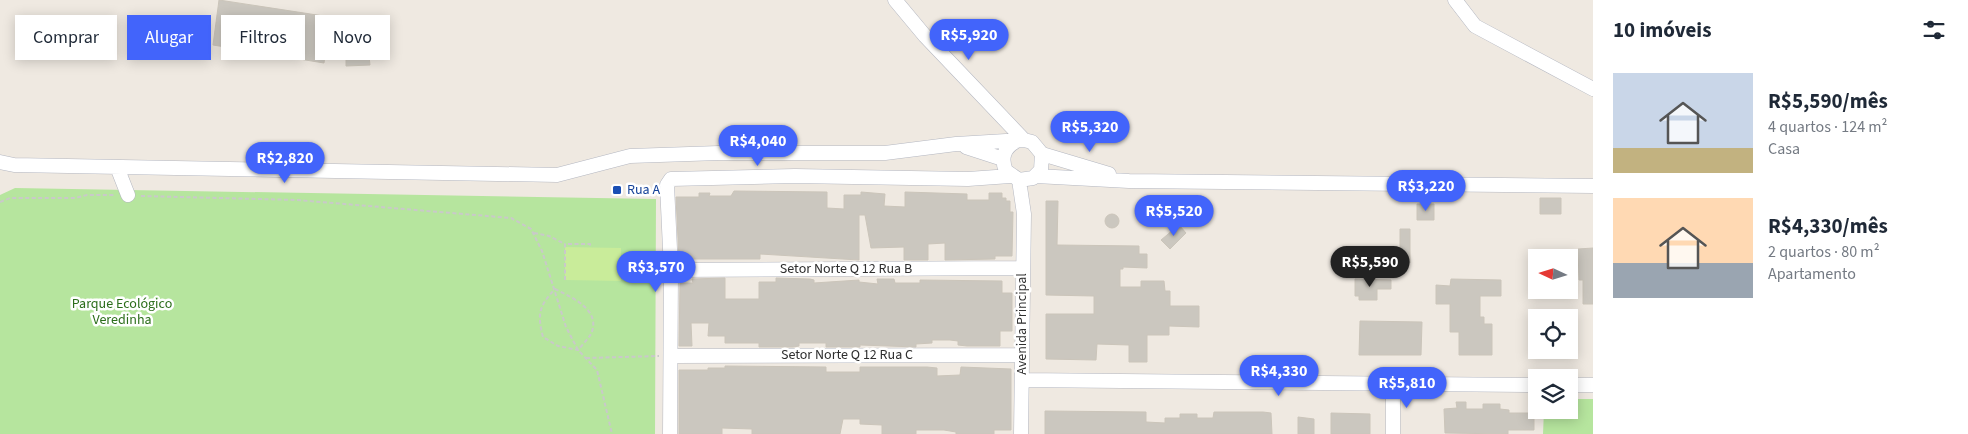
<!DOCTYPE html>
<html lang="pt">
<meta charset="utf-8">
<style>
:root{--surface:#fff;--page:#f2f2f3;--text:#1f2937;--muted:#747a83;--accent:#4264fb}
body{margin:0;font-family:"Source Sans 3",sans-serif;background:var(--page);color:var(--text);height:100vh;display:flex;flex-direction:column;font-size:19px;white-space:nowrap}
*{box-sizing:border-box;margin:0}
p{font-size:16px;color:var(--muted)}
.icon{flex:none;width:28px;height:28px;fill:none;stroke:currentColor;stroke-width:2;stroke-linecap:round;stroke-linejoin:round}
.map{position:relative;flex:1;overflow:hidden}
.details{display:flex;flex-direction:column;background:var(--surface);width:375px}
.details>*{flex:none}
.top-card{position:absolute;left:15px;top:15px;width:475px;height:45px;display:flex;gap:10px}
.needle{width:32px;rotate:274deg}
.controls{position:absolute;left:1528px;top:249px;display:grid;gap:10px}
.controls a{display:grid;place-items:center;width:50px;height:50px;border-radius:0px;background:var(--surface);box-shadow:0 2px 12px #0003;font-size:25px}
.price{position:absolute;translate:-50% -42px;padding:0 11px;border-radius:18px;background:var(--accent);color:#fff;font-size:16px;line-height:32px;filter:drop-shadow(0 1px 2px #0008)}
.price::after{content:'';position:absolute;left:50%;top:30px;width:15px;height:11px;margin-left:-8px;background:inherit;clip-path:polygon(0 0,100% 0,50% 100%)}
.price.active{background:#222;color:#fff}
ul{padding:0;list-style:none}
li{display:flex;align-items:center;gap:15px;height:125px;padding:0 20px}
li span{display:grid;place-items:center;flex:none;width:140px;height:100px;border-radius:0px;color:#555}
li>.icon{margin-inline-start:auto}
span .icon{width:60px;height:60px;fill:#fffc;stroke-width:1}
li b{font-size:21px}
h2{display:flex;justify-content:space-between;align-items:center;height:60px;padding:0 20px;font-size:21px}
.pill{padding:0 18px;border-radius:0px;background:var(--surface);box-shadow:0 2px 12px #0003;font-size:18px;line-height:45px}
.pill.active{background:var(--accent);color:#fff}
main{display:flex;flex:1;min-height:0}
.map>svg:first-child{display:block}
.green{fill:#b6e59e}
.pitch{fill:#c9ec9a}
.building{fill:#cbc7bf;stroke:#cbc5ba}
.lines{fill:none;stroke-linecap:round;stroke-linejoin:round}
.minor-casing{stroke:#b4b7c1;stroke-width:15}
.path{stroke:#c9c9c9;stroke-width:2;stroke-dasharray:4 2.5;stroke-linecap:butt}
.minor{stroke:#fff;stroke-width:14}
.transit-dot{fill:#1a4fb4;stroke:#fff;stroke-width:2}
.labels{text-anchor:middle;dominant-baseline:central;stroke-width:5;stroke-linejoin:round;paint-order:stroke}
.transit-label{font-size:14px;fill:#164399;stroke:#fff;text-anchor:start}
.street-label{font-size:14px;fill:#2e2e2e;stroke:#fff}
.park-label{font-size:14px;fill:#2c6e1b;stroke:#fff}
</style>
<main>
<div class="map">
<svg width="1593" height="434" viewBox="0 0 1593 434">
<rect width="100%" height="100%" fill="#efe9e1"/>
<!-- green -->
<path class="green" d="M15,188L656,199L655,434H0V195Z
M1569,399H1593V434H1543L1544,410H1569Z"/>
<!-- pitch -->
<path class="pitch" d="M565,247L621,248V281L565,280Z"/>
<!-- building -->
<path class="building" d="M219,0L330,17L324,63L213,45Z
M354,52L362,53V57L369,56L370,65L346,66V57L354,56Z
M734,191L827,192V208L844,209V195H861V192L885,194L884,206L905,207V192L967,194V200H989V193H1002V198H1006V201H1010V212H1013L1012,256H995V259L945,260V243L928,244V260H904V247L871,248L865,215H859V260L760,254V259H679L676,197H699V193H710L709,196H731Z
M1540,198H1561V214H1540Z
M1046,201H1058L1057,245L1139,246V254H1147V268L1123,267V269H1120V287H1141V281H1164L1165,291H1170V306H1199V327L1169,326V335H1147V362H1129V345L1097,344L1096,360L1046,359V314H1094V296L1046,295Z
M1417,204H1434V220H1417Z
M1105 221a7 7 0 1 1 14 0a7 7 0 1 1-14 0Z
M1179,225L1186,233L1170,249L1161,240Z
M1400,229H1410V263H1400Z
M1593,248V304H1583V280H1579L1578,249Z
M725,278V299H759V282H776V278L810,279L814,280V283L859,280V282L878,284L877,279H894L895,283H920V280L1002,281V293H1012V331H1000V346H967L958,345V341L950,340H932V343L916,344V347L860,345V347H826V343H799V346L793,347H759V343H725V336H708L709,323H691L692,346H679L680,283H693L692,279Z
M1355,279L1391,280V289H1377V300H1359V296H1355Z
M1451,279L1501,280V296H1480V317H1484V324H1492V355H1459V332H1450V304H1436V285L1450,286Z
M1360,321L1422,322L1421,355H1359Z
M725,366L826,367V372H860V367H927L937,368V376L960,375L961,367L1011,369V430H994V434H956V432L944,430H916V434H882V425L860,424V419H843L840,434H752V429L722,428V434H679V370H708V368H725Z
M1456,402H1466V409H1483V404H1500V409L1509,410V413H1534V430H1508V434L1445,433L1444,409L1457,408Z
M1045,411L1146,412V422L1165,423V418H1180V414H1197V418H1213L1214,412H1263L1271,413L1272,434H1045Z
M1331,413L1370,414V434H1331Z
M1298,417L1314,419V434H1298Z"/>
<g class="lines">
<!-- minor casing -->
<g class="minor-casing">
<path id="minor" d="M895,0L925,36L1024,140
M1455,0L1475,26L1593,89
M966,147L1003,159
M1042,154L1109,174
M0,162L14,165L557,175L630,156L719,153H885L956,144L1024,140L1032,142L1042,154L1041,170L1033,178L1019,180L1006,171C1001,159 1003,149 1015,142
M117,167L128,195
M1036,176L1129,181L1593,186
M1019,180L1024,214L1021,434
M671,270L1022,268
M671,356L1022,355
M1022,380L1536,385
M1569,385H1593
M670,434L671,270L667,185L671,179L795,176L968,179L1010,176
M1393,434V383"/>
</g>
<!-- path -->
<path class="path" d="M141,196L297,200L511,218L531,229L542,251L566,327L578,350L597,370L612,434
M0,202L10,198H75L87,195H114
M534,233L549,236L565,244
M565,280V244H590V247
M555,289C571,297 602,310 591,334C588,339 582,345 578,350L558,346L543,337C537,314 539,306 555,289Z
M586,358L659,356"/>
<!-- minor -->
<use href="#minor" class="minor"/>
</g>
<!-- markers -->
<rect class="transit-dot" x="612" y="185" width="10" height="10" rx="2.5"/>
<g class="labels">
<!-- transit labels -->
<g class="transit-label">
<text x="627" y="190">Rua A</text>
</g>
<!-- street labels -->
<g class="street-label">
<text x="846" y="269">Setor Norte Q 12 Rua B</text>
<text transform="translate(1022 324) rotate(-90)">Avenida Principal</text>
<text x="847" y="355">Setor Norte Q 12 Rua C</text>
</g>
<!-- park labels -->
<g class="park-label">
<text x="122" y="304">Parque Ecológico<tspan x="122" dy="16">Veredinha</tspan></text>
</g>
</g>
</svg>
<div class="controls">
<a><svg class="needle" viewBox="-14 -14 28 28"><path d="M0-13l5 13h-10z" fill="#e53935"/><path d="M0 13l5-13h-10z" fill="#747a83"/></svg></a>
<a><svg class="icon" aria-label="locate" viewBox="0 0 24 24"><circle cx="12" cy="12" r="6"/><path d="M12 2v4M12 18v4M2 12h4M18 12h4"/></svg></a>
<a><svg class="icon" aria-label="layers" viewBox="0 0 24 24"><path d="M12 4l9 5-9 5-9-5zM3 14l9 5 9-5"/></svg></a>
</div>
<b class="price" style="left:969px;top:61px">R$5,920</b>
<b class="price" style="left:1090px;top:153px">R$5,320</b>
<b class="price" style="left:758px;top:167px">R$4,040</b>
<b class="price" style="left:285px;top:184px">R$2,820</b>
<b class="price" style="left:1426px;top:212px">R$3,220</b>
<b class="price" style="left:1174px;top:237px">R$5,520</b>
<b class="price active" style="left:1370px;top:288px">R$5,590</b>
<b class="price" style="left:656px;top:293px">R$3,570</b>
<b class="price" style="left:1279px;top:397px">R$4,330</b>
<b class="price" style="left:1407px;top:409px">R$5,810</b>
<div class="top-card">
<a class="pill">Comprar</a>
<a class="pill active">Alugar</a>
<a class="pill">Filtros</a>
<a class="pill">Novo</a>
</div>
</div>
<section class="details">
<h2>10 imóveis<svg class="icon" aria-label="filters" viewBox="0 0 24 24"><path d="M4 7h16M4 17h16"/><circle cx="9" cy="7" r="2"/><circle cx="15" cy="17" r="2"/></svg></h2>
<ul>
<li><span style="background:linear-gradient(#c9d6e8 75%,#c2b280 0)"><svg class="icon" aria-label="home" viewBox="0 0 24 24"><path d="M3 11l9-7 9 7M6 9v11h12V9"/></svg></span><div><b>R$5,590/mês</b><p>4 quartos · 124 m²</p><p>Casa</p></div></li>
<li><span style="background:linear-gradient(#ffd9b3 65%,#9aa5b1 0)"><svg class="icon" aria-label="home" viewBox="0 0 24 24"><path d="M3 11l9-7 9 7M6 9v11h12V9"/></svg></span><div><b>R$4,330/mês</b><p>2 quartos · 80 m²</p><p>Apartamento</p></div></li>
</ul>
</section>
</main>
